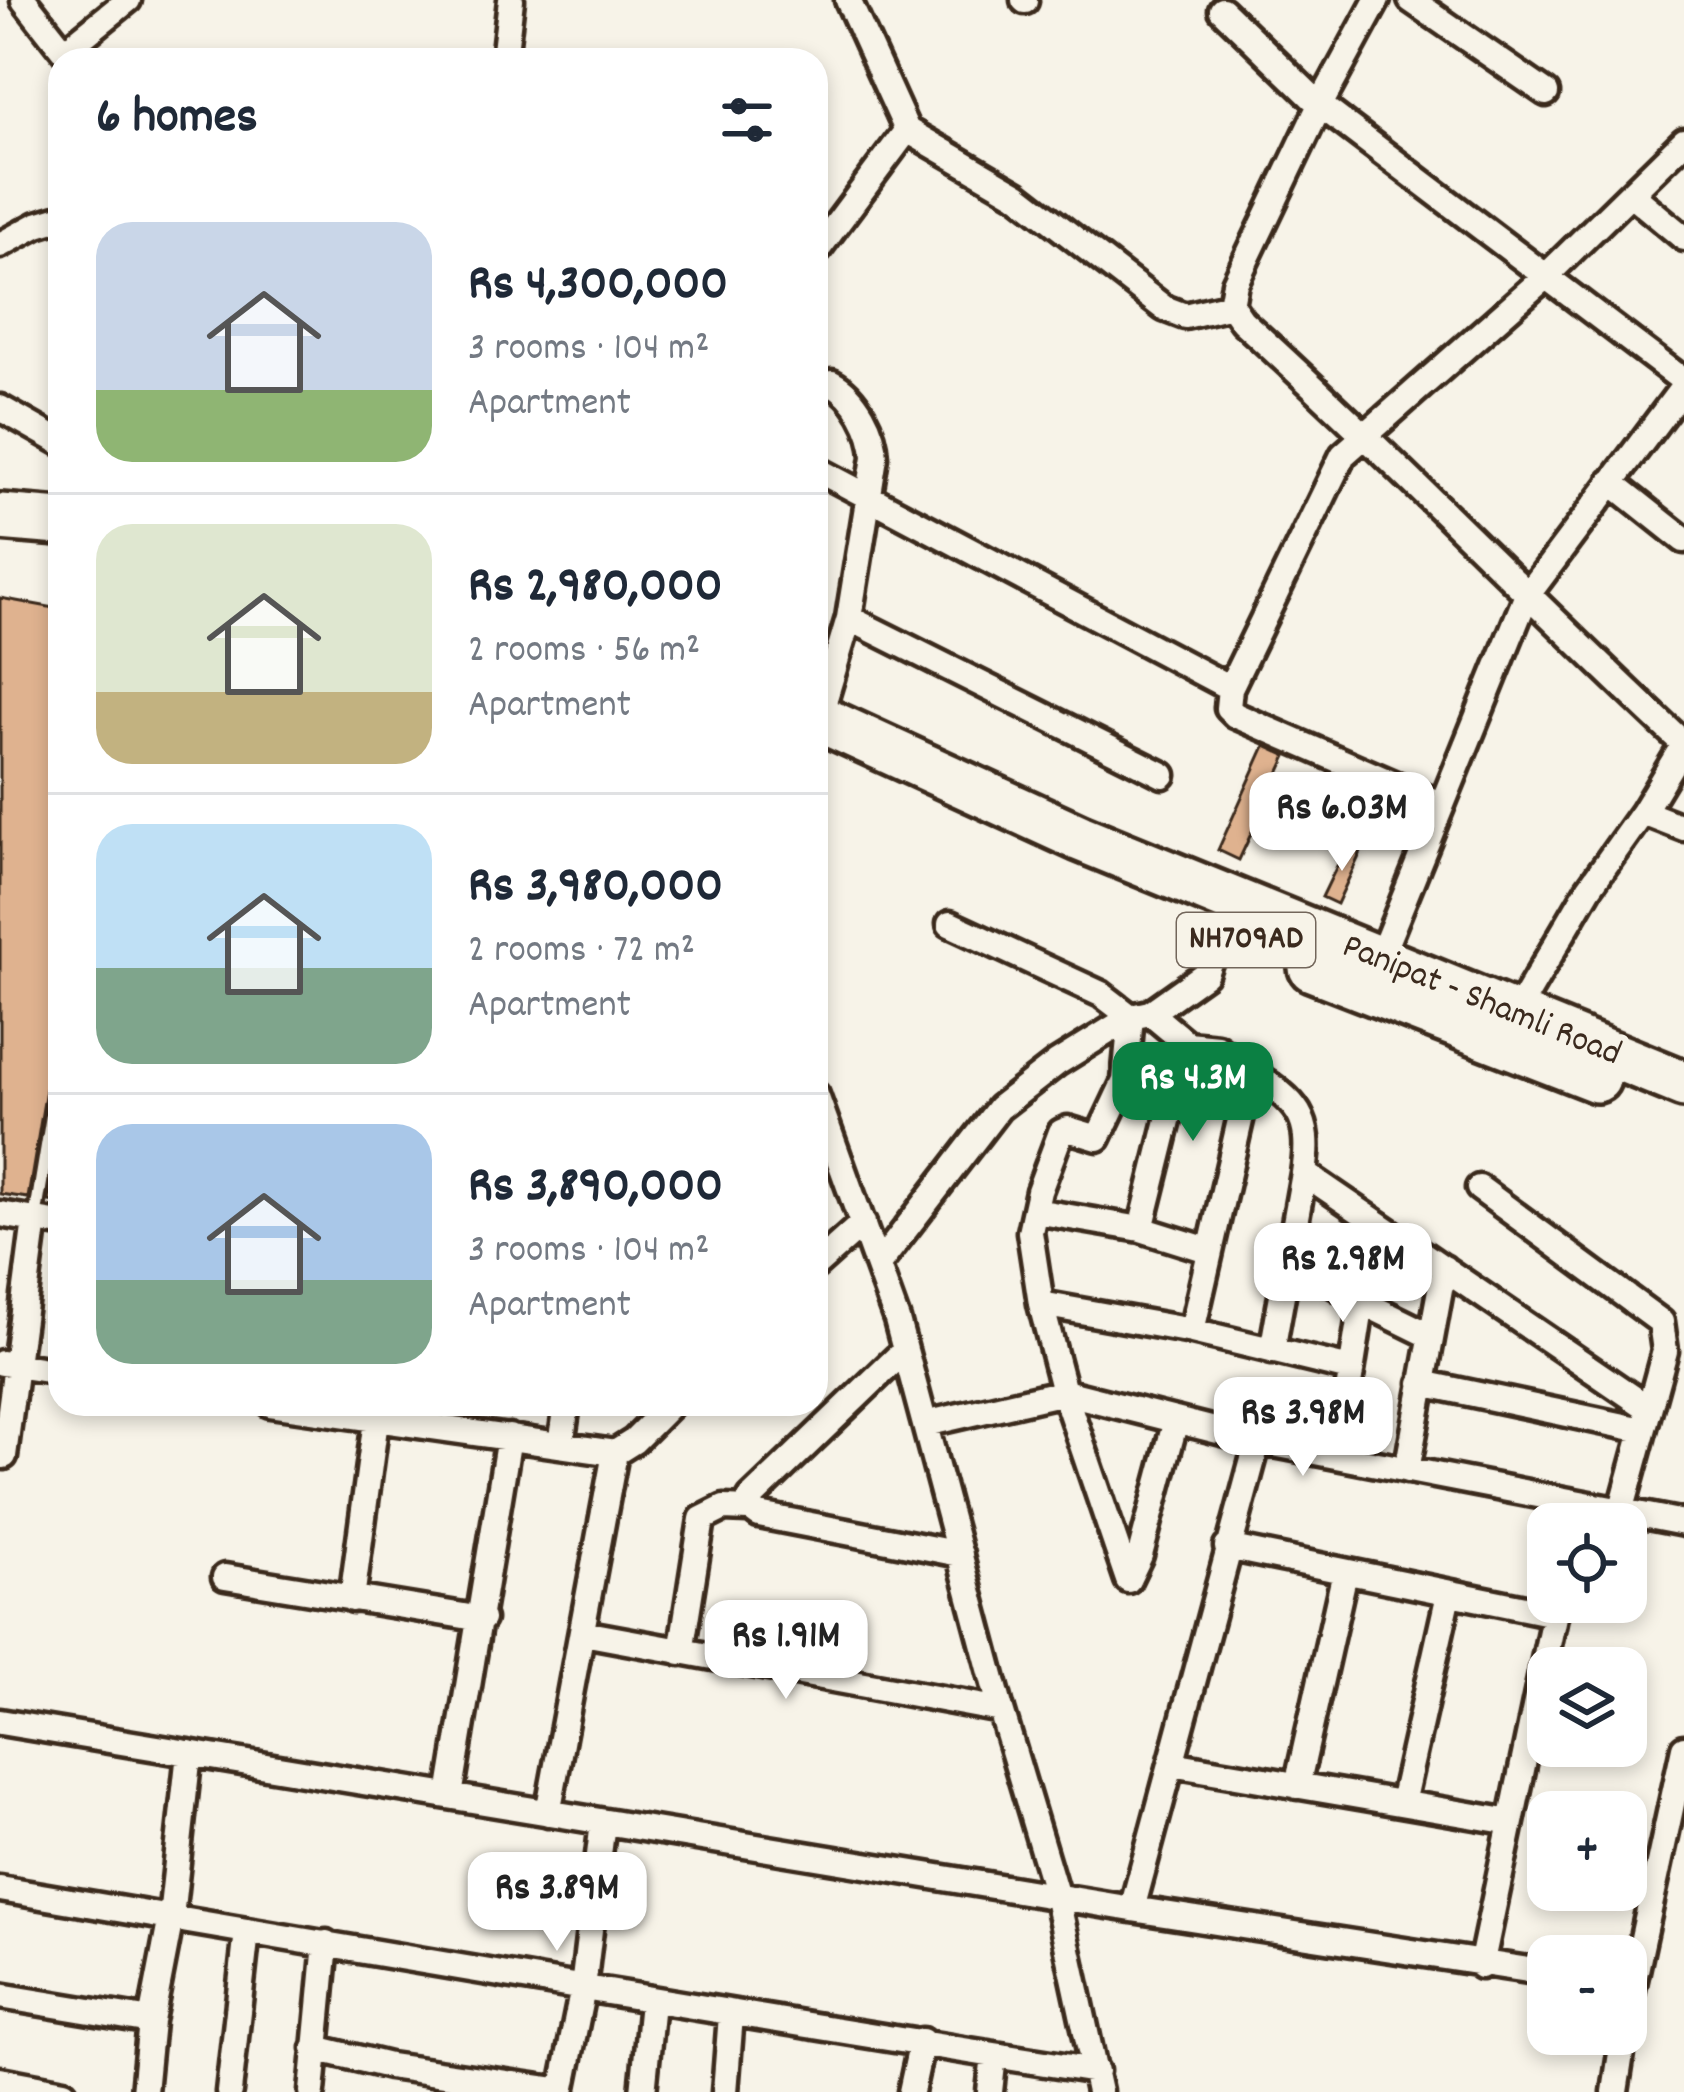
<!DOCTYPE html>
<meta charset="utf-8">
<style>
:root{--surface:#fff;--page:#f6f6f7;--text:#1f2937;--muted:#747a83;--line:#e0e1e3;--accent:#0b8043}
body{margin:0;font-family:Dekko,sans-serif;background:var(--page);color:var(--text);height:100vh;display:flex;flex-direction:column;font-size:45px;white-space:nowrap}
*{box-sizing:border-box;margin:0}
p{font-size:39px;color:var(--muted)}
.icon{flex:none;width:66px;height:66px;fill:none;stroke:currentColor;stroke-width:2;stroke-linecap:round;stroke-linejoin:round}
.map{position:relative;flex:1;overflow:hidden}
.sheet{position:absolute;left:48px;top:48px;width:780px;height:1368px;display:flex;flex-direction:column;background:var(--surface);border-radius:36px;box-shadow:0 6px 18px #0003}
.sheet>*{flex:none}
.tools{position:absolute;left:1527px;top:1503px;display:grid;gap:24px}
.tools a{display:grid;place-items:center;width:120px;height:120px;border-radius:24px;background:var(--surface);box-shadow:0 6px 18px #0003;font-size:60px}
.price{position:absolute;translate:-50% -102px;padding:0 27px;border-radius:24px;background:#fff;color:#222;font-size:39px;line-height:78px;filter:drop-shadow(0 3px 6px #0008)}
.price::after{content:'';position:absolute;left:50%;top:72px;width:36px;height:27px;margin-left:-18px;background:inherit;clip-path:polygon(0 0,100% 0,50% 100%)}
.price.on{background:var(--accent);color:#fff}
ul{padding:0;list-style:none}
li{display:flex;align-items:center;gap:36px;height:300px;padding:0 48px}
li+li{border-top:3px solid var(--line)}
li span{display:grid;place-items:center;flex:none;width:336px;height:240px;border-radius:36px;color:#555}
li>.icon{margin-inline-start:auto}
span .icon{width:144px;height:144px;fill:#fffc;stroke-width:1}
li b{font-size:51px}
h2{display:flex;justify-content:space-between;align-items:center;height:144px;padding:0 48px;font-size:51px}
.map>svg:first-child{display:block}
.building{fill:#dfb28f;stroke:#3b2a1e;stroke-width:3}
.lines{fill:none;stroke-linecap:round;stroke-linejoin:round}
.lane-casing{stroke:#3b2a1e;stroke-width:21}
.street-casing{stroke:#3b2a1e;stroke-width:33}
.highway-casing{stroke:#3b2a1e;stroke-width:54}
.lane{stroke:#f7f3e8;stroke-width:12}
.street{stroke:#f7f3e8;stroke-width:24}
.highway{stroke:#f7f3e8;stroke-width:45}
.labels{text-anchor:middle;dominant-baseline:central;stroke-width:12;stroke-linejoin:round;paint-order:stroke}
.shield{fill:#f7f3e8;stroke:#73665b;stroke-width:3}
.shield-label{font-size:33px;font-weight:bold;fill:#3b2a1e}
.street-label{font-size:36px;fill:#3b2a1e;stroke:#f7f3e8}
</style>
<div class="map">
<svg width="1684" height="2092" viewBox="0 0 1684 2092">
<rect width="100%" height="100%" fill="#f7f3e8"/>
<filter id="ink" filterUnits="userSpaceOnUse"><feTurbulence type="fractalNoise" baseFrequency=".00833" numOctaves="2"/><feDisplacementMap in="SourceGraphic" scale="24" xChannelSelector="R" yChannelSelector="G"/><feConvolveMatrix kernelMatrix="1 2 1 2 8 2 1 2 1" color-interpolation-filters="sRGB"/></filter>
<g filter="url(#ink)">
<!-- building -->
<path class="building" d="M0,598L60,609V1057L50,1065L28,1198L0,1194Z
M1265,746L1287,756L1239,860L1218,850Z
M1348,843L1362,850L1337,904L1322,897Z
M60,1132V1203L49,1201Z"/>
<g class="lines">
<!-- lane casing -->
<g class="lane-casing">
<path id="lane" d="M35,1219L60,1067"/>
</g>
<!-- street casing -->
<g class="street-casing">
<path id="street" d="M24,0L71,60
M848,0L907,130L1017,194L1164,308L1185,316L1231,305
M1024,0L1025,1
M1377,0L1320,105L1235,283L1231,305L1242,321C1393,458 1535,605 1684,744
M1411,0L1546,93
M1222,10L1320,105L1684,381
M65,51L128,0
M504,60L511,0
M1631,194L1684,238
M0,245L37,225L60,218
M816,252L907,130
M816,387L832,383C856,396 874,430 875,457L849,618L817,725
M0,408L60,442
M816,469L1230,688
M1611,482L1684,540
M849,618L1163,775
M1440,804L1235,715L1228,708L1230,688L1343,455L1545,277L1684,141
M1643,812L1684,828
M950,924L1101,994L1131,1017L1125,1081L1098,1138L1068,1129L1061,1132L1039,1191L1030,1232L1041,1304L1064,1392L1128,1580L1140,1555L1176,1420
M1376,968L1526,597L1684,386
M1150,1013L1187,1044L1217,1047L1251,1072L1192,1331
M1516,1013L1589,888L1643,812L1684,744
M1251,1072C1297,1102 1313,1116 1304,1173
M816,1095L897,1320L1001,1710L1056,1894L1099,2092
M1479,1188L1661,1322L1665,1351L1622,1508
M1035,1211L1141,1229L1208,1250
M0,1214L60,1224
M1141,1229L1187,1044
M1290,1257L1362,1302L1429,1335
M816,1265L863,1223
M878,1265L999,1108L1057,1063L1131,1017L1150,1013L1205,974L1221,929
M1041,1304L1192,1331L1350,1369
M905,1350L751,1498L747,1506L759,1515L960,1554
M1272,1351L1304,1173L1648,1408
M2,1363L60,1372
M1422,1383L1643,1430
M270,1404L615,1453L634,1441L671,1404
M925,1424L1064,1392L1258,1441L1684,1523
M561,1445L567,1404
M1338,1455L1362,1302
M4,1456L35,1220
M1407,1470L1444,1268
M1227,1547L1554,1614
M225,1577L482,1619
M352,1599L376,1420
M583,1633L1001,1710
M681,1652L702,1519L724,1508L748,1509
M0,1722L1132,1909L1548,1973
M1172,1764L1511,1822
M1297,1786L1345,1572
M450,1796L509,1437
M1402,1803L1449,1594
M548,1813L615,1453
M0,1889C365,1951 730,2014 1096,2071
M1132,1909L1258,1441
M1481,1966L1557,1602
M0,1996L151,2021
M1626,2017L1684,1748
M315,2048L389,2066L562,2091
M0,2080L64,2092
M144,2092L151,2021L171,1917L189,1753
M229,2092L247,1931
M312,2092L326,1943
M562,2092L583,1988L603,1822
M643,2092L652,2002
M725,2092L731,2015
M911,2092L922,2041
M990,2092L994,2055
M1615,2092L1624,2034"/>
</g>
<!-- highway casing -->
<g class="highway-casing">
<path id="highway" d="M0,517L60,522
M816,717L1080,838L1684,1084
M1312,968L1597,1079"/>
</g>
<!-- lane -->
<use href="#lane" class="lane"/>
<!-- street -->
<use href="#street" class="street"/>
<!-- highway -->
<use href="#highway" class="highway"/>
</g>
</g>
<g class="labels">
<!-- shield labels -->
<rect class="shield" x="1177" y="913" width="138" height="54" rx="9"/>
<g class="shield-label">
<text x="1246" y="940">NH709AD</text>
</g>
<!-- street labels -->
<g class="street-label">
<text transform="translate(1481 1002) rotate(22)">Panipat - Shamli Road</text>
</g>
</g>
</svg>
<div class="tools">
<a><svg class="icon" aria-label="locate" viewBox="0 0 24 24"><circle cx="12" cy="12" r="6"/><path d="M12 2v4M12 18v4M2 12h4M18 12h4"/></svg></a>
<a><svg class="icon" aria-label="layers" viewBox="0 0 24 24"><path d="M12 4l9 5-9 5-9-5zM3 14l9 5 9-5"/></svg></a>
<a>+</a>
<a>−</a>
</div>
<b class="price" style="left:1342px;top:874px">Rs 6.03M</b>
<b class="price on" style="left:1193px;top:1144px">Rs 4.3M</b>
<b class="price" style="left:1343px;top:1325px">Rs 2.98M</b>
<b class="price" style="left:1303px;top:1479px">Rs 3.98M</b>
<b class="price" style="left:786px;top:1702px">Rs 1.91M</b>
<b class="price" style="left:557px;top:1954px">Rs 3.89M</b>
<section class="sheet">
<h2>6 homes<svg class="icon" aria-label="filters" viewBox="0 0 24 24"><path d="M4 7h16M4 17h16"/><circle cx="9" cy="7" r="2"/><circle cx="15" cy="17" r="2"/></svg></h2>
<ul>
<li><span style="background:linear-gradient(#c9d6e8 70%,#8fb573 0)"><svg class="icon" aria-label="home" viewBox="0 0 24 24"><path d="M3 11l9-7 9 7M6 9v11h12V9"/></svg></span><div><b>Rs 4,300,000</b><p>3 rooms · 104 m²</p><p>Apartment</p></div></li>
<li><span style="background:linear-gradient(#dfe7d0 70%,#c2b280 0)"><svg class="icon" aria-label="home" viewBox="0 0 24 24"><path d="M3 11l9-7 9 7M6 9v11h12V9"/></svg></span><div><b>Rs 2,980,000</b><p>2 rooms · 56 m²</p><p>Apartment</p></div></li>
<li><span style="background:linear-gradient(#bfe0f5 60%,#7fa58c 0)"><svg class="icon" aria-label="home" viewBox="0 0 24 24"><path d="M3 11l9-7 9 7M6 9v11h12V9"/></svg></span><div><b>Rs 3,980,000</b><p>2 rooms · 72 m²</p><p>Apartment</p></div></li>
<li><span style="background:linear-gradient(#a9c7e8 65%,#7fa58c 0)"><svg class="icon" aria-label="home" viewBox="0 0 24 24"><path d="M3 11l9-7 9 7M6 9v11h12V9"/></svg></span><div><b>Rs 3,890,000</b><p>3 rooms · 104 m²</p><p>Apartment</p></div></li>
</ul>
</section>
</div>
